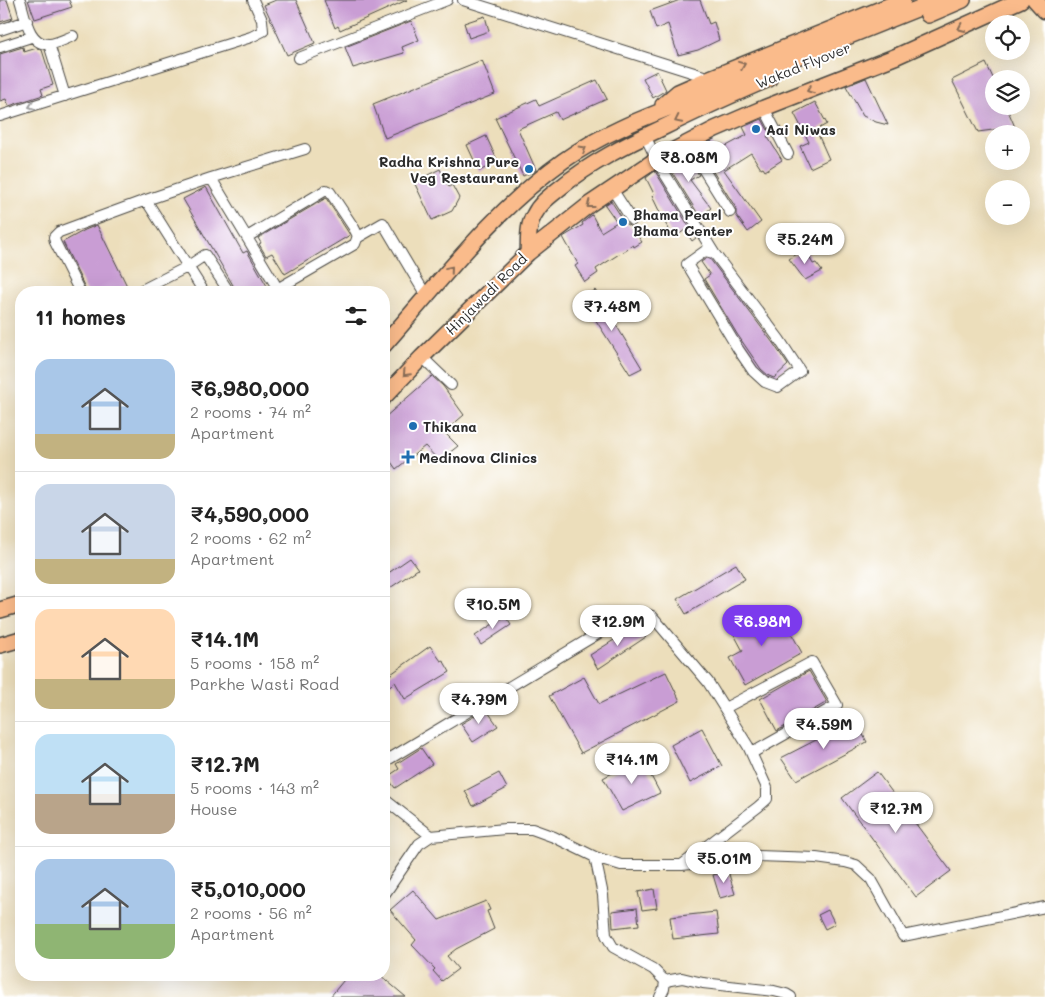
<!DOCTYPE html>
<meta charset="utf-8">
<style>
:root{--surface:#fff;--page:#f6f6f6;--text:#222;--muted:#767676;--line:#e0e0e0;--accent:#7c3aed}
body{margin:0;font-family:Mali,sans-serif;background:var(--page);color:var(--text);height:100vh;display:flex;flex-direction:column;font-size:19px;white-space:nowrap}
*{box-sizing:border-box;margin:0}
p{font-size:16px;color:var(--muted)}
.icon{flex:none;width:28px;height:28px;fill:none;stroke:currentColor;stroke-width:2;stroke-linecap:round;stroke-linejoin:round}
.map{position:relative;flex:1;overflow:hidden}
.side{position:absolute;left:15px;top:286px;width:375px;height:695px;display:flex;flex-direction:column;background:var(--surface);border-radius:20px;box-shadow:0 5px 20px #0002}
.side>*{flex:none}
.controls{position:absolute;left:985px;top:15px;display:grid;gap:10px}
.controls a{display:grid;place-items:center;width:45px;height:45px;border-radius:50%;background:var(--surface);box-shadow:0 5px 20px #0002;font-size:25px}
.price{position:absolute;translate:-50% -42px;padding:0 11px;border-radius:18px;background:#fff;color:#222;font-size:16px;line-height:32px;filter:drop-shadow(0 1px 2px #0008)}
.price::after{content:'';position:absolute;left:50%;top:30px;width:15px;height:11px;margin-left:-8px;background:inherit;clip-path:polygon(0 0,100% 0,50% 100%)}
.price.on{background:var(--accent);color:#fff}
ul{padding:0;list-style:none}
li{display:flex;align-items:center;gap:15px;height:125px;padding:0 20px}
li+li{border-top:1px solid var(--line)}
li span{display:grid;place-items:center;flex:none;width:140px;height:100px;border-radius:15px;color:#555}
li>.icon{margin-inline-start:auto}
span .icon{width:60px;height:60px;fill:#fffc;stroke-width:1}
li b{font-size:21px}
h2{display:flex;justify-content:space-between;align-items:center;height:60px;padding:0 20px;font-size:21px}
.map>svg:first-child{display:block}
.building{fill:#c99dd4}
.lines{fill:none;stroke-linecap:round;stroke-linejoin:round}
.minor-casing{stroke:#484641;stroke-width:12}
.primary-casing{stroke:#484641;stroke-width:18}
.minor{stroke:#fff;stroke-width:10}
.primary{stroke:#fabb8b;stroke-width:15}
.oneway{stroke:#886c56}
.oneway2{stroke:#a0a0a0}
.poi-dot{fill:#1f6fb2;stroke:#fff;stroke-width:2}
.labels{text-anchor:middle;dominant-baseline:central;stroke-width:4;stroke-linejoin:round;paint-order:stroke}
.street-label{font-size:14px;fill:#2b2b2b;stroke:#fff}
.poi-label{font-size:14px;font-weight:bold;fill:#2b2b2b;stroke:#fff;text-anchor:start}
</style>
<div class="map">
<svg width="1045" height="997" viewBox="0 0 1045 997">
<rect width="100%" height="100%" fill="#fff"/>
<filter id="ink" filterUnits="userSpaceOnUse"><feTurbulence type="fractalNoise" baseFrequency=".02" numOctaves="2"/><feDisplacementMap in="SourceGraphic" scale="10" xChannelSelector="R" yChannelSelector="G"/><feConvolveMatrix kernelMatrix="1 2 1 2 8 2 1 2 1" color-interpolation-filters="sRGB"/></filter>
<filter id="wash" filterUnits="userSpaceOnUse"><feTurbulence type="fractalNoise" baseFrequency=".0096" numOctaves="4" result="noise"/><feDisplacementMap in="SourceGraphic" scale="20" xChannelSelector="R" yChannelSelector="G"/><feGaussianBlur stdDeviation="1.12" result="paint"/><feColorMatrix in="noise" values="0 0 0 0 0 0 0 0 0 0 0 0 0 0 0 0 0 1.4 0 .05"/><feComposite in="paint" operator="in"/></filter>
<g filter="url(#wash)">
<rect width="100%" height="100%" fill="#ecdebb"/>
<g id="blocks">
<!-- building -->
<path class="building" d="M0,0H7L13,18L0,22Z
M28,0H69L72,7L35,19Z
M276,0H296L315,43L287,55L264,5Z
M324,0H407L340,30L338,26L335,28Z
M680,0H700L709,24L714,22L719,40L698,50L678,55L668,24L656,29L650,11Z
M485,16L489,31L469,38L464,23Z
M411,21L419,40L402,47L404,53L353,68L345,47Z
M23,47L24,52L37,48L42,50L53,85L41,89L43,95L9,106L6,99L0,101V54Z
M482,60L495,94L385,138L373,104Z
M986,63L994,80V106H1006L1015,127L978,132L952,80Z
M657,71L666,90L653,98L643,78Z
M866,78L888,125L876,122L863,116L846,86Z
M597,80L607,99L560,120L556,112L518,129L536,170L523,176L495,118L536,99L539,106Z
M815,102L827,124L816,130L829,159L810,168L800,146L809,142L794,113Z
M762,119L770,134L767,136L782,160L765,171L763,168L761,169L751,153L724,170L761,222L748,232L736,215V208L698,148L711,141L717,151L747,135L743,127Z
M486,136L498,162L479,171L467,145Z
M686,155L699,175L690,180L711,208L700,217L667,164Z
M440,169L449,187L452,185L459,198L452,211L432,220L414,182Z
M655,171L696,238L692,241L685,230L674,238L664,221L652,196L654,194L646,178Z
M206,187L243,253L247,251L267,286L253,292H237L183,199Z
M326,198L350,235L285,274L272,253L266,256L259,244L261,243L258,238Z
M611,201L626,224L631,227L642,242L634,247L633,245L596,269L598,273L585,282L575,266L578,264L563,237L583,225L582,223L592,215L601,232L617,222L605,205Z
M97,225L130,292H87L63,242L85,230Z
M805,249L813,264L816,263L822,271L805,280L789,259Z
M707,258L710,259L773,343L788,365L774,378L769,376L761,369L737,334L704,279L710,275L701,262Z
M595,290L642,368L630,374L583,300Z
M432,376L443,386L464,415L444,432L458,446L439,461L425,446L396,469L384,452V418Z
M410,558L418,569L384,592V576Z
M736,564L745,579L686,614L677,599Z
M760,610L773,633L787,625L802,653L745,685L730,658L743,651L730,627Z
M505,616L511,625L481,645L475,636Z
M638,625L646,637L598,669L590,655Z
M430,646L441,661L443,660L450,672L405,699L395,682L384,690V679Z
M809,671L827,702L777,731L760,699Z
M666,672L680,701L581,753L549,696L584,677L599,704Z
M486,709L498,726L473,742L461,724Z
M855,720L867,742L796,780L781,758Z
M702,728L722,766L690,783L671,745Z
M421,748L432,764L395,788L387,777L399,769L396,764Z
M641,757L660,793L622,811L603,778Z
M877,772L951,871L916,897L842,798Z
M499,773L507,788L473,806L465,791Z
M728,871L735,894L720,898L713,875Z
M654,889L657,908L642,910L638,892Z
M413,890L439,920L486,901L490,910L487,911L494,929L456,949L447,956L458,969L442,981L433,971L435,969L412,945L416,940L390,910Z
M637,908L639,925L613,928L612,911Z
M828,910L835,924L825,929L818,915Z
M716,912L719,934L673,939L670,917Z
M348,975H380L406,997H330Z"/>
</g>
</g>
<g filter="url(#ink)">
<use href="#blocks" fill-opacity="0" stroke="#484641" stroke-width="1"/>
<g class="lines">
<!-- minor casing -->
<g class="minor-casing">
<path id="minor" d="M20,0C25,15 28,45 49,44C56,44 65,39 73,36
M463,0L710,78
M0,30L27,21
M49,44L65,96
M0,47L31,37
M299,58L447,0
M764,108L788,154
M0,116L251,37L263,31L262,20L253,0
M645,136L660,166L714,253
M687,143L730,212
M211,178L278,289
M612,189L632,220
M146,200L211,178L305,149
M247,237L326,190L330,192L354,228L358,236L355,244L272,292
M357,238L383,223L427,297
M705,251L714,253L779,339L800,371L778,387L765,382L753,371L738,349L687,264Z
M80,292L55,242L54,237L59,232L146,200L204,292
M138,292L187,267L205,255L229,292
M422,357L451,385
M725,708L812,662L837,705L752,753
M384,762L629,615L643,613L652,616L708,682L748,746L767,788V799L758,807L683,864
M384,799L431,836L505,829H532L554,837L595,857L621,865H682L758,856L816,858L845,862L856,865L871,879L903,936L1045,907
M595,857L603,895L606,935L613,947L653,969L665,981L664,989L660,997
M384,895L419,844L431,836
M665,981L682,978L703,983L774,991L786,994L791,997"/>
</g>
<!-- primary casing -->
<g class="primary-casing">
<path id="primary" d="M1035,0L1045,11
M928,15L963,0
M663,105L678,92L710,78L903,0
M528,253C529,241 527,226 534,215C540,203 550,196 560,188C590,163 626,145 662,128C697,111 733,94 769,79
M384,345C440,282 493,211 563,161C608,129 660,112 710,92C786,61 863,31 939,0
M384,397L422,357L528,253L590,204L657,159L715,129L764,108L897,56L1021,0
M0,610L21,604
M0,645L21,639"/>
</g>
<!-- minor -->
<use href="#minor" class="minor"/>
<!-- primary -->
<use href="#primary" class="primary"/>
</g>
<!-- one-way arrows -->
<defs><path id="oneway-chevron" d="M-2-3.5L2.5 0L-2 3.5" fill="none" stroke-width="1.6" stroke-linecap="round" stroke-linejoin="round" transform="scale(1.25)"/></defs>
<g class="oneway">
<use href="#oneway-chevron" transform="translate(961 28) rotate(155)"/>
<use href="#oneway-chevron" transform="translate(742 65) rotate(-22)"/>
<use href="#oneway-chevron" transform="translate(810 90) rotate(159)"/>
<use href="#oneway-chevron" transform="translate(678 120) rotate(154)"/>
<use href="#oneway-chevron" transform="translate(583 149) rotate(-31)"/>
<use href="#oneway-chevron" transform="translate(590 205) rotate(143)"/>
<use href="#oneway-chevron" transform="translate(450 269) rotate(-50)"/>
<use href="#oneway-chevron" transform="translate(406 373) rotate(133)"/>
</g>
<use class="oneway2" href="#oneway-chevron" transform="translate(32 106) rotate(162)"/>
</g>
<!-- markers -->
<g class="poi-dot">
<circle cx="756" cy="129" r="5"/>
<circle cx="529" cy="169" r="5"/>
<circle cx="623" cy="222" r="5"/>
<circle cx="413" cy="426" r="5"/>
<path d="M405.5 449.5h5v5h5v5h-5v5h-5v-5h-5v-5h5z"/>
</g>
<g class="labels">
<!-- street labels -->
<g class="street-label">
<text transform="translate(803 65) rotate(-22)">Wakad Flyover</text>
<text transform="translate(486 294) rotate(-45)">Hinjawadi Road</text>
</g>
<!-- poi labels -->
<g class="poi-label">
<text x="766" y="129">Aai Niwas</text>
<text x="519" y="161" text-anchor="end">Radha Krishna Pure<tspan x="519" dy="16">Veg Restaurant</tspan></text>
<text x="633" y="214">Bhama Pearl<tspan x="633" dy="16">Bhama Center</tspan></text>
<text x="423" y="426">Thikana</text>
<text x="419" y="457">Medinova Clinics</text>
</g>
</g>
</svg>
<div class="controls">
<a><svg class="icon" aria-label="locate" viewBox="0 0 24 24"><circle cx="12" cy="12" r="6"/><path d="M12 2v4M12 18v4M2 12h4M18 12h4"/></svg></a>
<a><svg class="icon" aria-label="layers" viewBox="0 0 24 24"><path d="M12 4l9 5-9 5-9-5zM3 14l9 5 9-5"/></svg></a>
<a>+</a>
<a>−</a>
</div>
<b class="price" style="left:689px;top:183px">₹8.08M</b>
<b class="price" style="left:805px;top:265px">₹5.24M</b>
<b class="price" style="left:612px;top:332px">₹7.48M</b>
<b class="price" style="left:493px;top:630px">₹10.5M</b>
<b class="price" style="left:618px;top:647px">₹12.9M</b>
<b class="price on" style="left:762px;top:647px">₹6.98M</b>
<b class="price" style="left:479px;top:725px">₹4.79M</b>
<b class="price" style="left:824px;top:750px">₹4.59M</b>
<b class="price" style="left:632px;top:785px">₹14.1M</b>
<b class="price" style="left:896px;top:834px">₹12.7M</b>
<b class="price" style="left:724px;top:884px">₹5.01M</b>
<section class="side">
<h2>11 homes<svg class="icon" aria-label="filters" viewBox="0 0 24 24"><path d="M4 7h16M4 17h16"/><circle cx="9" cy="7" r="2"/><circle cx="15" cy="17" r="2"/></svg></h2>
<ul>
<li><span style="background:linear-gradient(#a9c7e8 75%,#c2b280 0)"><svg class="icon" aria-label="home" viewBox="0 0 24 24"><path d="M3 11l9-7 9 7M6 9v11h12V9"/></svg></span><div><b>₹6,980,000</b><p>2 rooms · 74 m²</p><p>Apartment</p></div></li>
<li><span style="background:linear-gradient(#c9d6e8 75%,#c2b280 0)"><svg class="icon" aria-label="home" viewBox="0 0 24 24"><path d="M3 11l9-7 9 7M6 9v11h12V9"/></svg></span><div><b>₹4,590,000</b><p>2 rooms · 62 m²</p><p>Apartment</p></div></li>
<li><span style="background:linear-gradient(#ffd9b3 70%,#c2b280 0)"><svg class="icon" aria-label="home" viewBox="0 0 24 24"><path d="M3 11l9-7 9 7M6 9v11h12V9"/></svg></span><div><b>₹14.1M</b><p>5 rooms · 158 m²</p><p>Parkhe Wasti Road</p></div></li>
<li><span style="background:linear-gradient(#bfe0f5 60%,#b9a48a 0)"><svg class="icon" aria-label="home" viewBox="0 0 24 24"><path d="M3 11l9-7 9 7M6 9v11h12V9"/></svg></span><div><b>₹12.7M</b><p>5 rooms · 143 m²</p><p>House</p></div></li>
<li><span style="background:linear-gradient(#a9c7e8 65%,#8fb573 0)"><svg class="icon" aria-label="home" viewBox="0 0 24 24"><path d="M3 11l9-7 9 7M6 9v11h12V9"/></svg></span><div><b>₹5,010,000</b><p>2 rooms · 56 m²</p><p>Apartment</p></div></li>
</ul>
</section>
</div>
